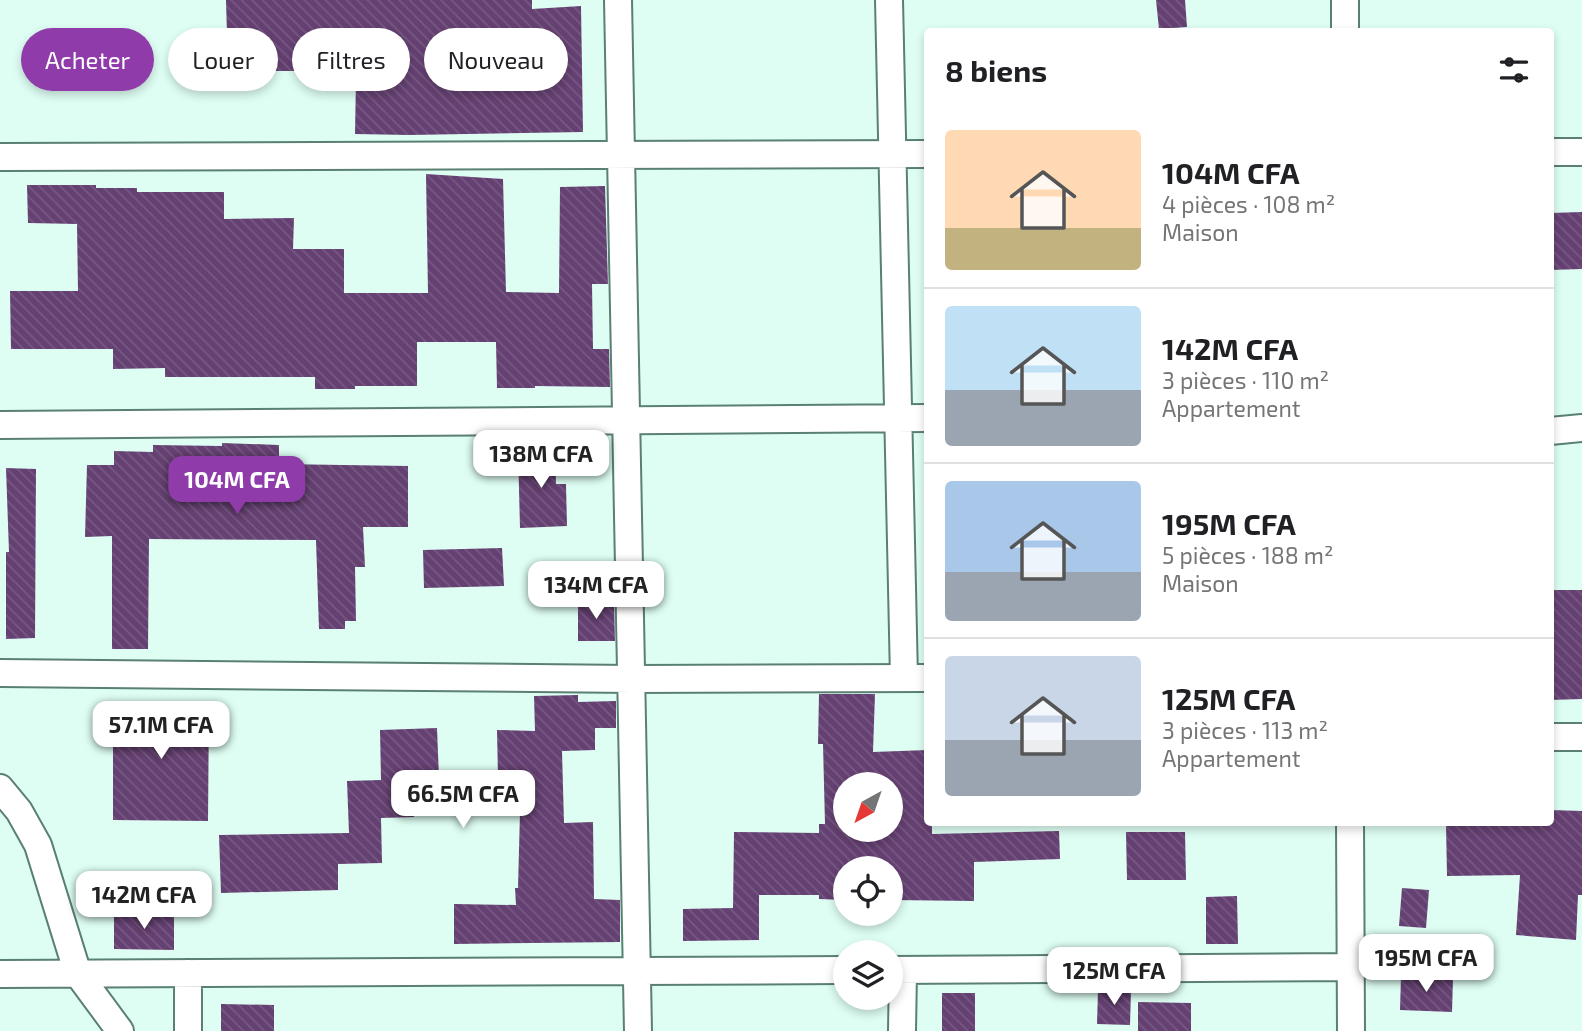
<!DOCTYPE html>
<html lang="fr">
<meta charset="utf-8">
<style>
:root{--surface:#fff;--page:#f6f6f6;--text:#202124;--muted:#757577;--line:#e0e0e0;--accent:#8f3baa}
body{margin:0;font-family:"Exo 2",sans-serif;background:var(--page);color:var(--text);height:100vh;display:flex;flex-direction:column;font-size:26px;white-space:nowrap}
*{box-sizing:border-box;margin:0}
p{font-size:23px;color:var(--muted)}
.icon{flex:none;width:38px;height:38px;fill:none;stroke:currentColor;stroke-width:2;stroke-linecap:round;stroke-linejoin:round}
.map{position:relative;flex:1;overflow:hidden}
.panel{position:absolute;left:924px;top:28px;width:630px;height:798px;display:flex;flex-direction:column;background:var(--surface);border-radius:7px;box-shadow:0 4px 10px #0003}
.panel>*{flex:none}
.banner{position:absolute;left:21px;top:28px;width:665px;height:63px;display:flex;gap:14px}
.needle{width:46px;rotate:220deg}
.buttons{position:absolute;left:833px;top:772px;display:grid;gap:14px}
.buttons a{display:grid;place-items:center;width:70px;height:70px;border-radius:50%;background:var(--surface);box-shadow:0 4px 10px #0003;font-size:35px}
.price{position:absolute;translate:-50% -60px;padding:0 16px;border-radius:14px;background:#fff;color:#222;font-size:23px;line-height:46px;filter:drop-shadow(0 2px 4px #0008)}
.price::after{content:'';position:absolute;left:50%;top:42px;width:21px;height:16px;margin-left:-10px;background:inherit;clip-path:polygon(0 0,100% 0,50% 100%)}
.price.on{background:var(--accent);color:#fff}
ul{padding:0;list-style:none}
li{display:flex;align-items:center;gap:21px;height:175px;padding:0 21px}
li+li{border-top:2px solid var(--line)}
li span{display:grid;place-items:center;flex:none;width:196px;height:140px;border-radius:7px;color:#555}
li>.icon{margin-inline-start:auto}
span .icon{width:84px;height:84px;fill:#fffc;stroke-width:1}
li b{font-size:30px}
h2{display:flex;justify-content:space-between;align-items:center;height:84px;padding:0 21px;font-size:30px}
.pill{padding:0 24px;border-radius:32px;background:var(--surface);box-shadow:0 4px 10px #0003;font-size:24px;line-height:63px}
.pill.on{background:var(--accent);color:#fff}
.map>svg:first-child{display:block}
.building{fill:url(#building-back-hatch);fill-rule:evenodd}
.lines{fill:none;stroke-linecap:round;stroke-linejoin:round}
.minor-casing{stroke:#5a7f73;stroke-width:30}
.minor{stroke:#fff;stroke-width:26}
</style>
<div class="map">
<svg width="1582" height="1031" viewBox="0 0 1582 1031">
<defs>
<pattern id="building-back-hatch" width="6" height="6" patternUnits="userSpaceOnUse" patternTransform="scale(1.75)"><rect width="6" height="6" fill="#654072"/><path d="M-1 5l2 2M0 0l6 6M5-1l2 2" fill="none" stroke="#765981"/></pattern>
</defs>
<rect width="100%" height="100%" fill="#defef3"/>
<!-- building -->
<path class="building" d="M226,0H532V9L581,6L583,132L409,135L355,134L356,78H336V71H228Z
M1156,0H1185L1187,27L1159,29Z
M426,174L503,179L506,292L559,293L560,187L605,186L608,284H592L593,349H609L610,387L535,386V388H497L496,342H417V386H355V389H315V377H165V368L113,369V349H11L10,291H78L77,224L28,223L27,185H96V188H137V192H224V219L294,218L293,249H344V293H428Z
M1582,212V269L1550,270V213Z
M222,443L279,445V464L408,466V527H363L365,567H355L356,621H345V629H319L316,540L149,539L148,649H112V536L85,537L87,465H114V451L153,452V445L222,446Z
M555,449L556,484H566L567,526L520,528L518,450Z
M6,468L36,469L35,638L6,639V552H9Z
M502,548L504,586L424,588L423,550Z
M1550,590H1582V699L1550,700Z
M578,601H614L615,641H578Z
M819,694H875L873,752L928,750V825H932V834L1059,831L1060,859L974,862V901L891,900V868H845V900L819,899V895H759V940L683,941V909L733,908L734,832L819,833V824H825L823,744H818ZM845,784H891V830H845Z
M578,695V702L616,701V728H595V750L562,751L564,823L593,822L594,899L620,900V942L454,944V904L516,905L515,888H518L520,812L414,813V817L381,818L382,863L338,864V890L221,893L219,835L349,833L347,781L381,780L380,730L437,728L439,778L498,777L497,730L535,731L534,696Z
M113,702L209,703L208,821L113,820Z
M1550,810L1582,811V895H1578L1576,940L1516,935L1520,875L1447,876L1446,824L1550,822Z
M1126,832H1185L1186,880H1127Z
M1402,888L1429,890L1426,928L1399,926Z
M1237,896L1238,944H1206V897Z
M114,912L174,913V950L114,949Z
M1401,976L1453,978L1452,1012L1400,1010Z
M1098,990L1131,991L1130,1025L1097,1024Z
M942,993H975V1031H942Z
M1138,1002L1191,1003V1031H1138Z
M221,1004L274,1005V1031H221Z"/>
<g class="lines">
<!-- minor casing -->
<g class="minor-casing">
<path id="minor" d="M618,0L638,1031
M889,0L904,678
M1345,0V32
M1550,152H1582
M0,157L928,154
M0,425L928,418
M1550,431L1582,428
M0,673L632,679L928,678
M1550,737H1582
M0,788L19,811L38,845L78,974L120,1031
M1350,822L1351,1031
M891,970L1351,967
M0,974L845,970
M188,1031V973
M902,1031L903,970"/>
</g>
<!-- minor -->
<use href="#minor" class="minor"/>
</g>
</svg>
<div class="buttons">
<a><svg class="needle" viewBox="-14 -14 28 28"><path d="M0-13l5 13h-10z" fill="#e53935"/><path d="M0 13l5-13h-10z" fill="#757577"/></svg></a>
<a><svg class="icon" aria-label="locate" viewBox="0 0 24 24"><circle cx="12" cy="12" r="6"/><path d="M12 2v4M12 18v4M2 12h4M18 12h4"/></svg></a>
<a><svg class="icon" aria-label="layers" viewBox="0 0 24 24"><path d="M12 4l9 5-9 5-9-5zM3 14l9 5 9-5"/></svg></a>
</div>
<b class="price" style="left:541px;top:490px">138M CFA</b>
<b class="price on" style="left:237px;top:516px">104M CFA</b>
<b class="price" style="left:596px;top:621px">134M CFA</b>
<b class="price" style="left:161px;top:761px">57.1M CFA</b>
<b class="price" style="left:463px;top:830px">66.5M CFA</b>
<b class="price" style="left:144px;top:931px">142M CFA</b>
<b class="price" style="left:1426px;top:994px">195M CFA</b>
<b class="price" style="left:1114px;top:1007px">125M CFA</b>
<div class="banner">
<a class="pill on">Acheter</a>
<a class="pill">Louer</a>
<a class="pill">Filtres</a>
<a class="pill">Nouveau</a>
</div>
<section class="panel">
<h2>8 biens<svg class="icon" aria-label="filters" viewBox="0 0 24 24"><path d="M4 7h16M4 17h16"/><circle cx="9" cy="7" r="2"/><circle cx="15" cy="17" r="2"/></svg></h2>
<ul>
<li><span style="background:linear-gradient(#ffd9b3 70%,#c2b280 0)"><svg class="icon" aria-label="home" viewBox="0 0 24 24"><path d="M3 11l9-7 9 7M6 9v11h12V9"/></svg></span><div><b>104M CFA</b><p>4 pièces · 108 m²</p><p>Maison</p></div></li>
<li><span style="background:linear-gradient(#bfe0f5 60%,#9aa5b1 0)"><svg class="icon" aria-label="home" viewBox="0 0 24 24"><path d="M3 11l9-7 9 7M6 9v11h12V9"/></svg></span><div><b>142M CFA</b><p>3 pièces · 110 m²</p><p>Appartement</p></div></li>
<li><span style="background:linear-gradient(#a9c7e8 65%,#9aa5b1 0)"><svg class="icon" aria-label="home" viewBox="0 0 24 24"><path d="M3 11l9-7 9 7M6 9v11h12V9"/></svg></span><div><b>195M CFA</b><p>5 pièces · 188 m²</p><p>Maison</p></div></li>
<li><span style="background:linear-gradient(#c9d6e8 60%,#9aa5b1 0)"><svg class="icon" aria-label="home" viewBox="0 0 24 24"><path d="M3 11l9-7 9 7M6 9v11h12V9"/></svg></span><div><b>125M CFA</b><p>3 pièces · 113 m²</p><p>Appartement</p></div></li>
</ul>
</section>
</div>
